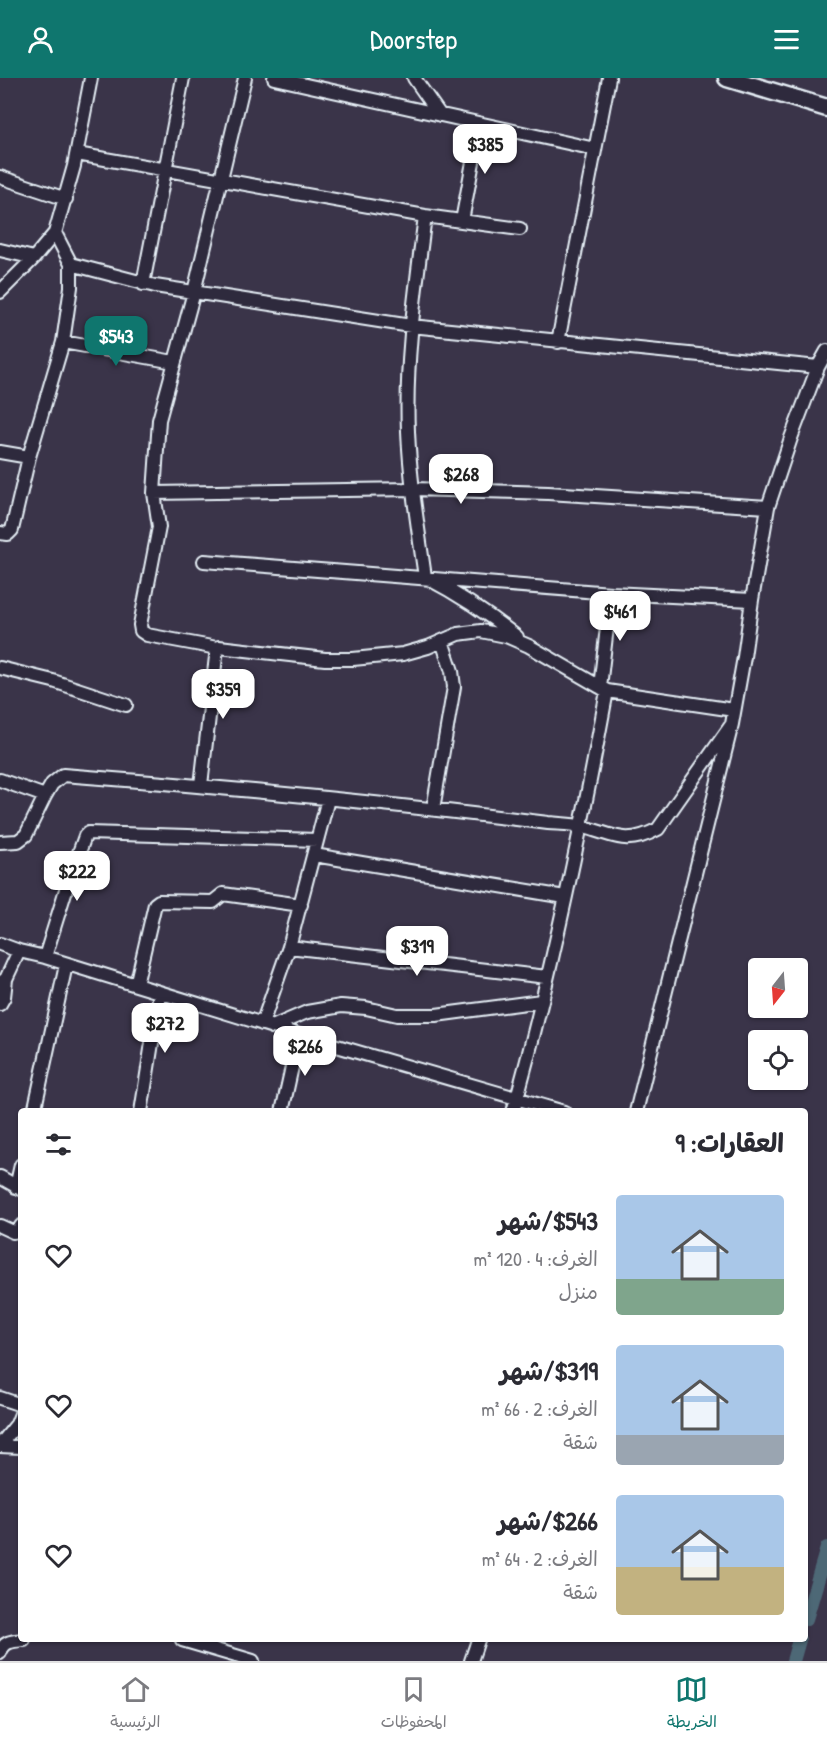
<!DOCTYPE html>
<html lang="ar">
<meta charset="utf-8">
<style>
:root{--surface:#fff;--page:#f2f2f3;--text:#2b2b33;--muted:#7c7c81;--line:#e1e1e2;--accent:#0f766e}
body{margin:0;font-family:"Patrick Hand","Playpen Sans Arabic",sans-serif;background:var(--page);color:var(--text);direction:rtl;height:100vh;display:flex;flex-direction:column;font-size:22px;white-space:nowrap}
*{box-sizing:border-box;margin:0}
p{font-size:20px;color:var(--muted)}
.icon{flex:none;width:33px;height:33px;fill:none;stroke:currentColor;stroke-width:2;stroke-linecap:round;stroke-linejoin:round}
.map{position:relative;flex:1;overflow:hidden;direction:ltr}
.details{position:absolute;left:18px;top:1030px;width:790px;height:534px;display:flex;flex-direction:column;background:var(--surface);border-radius:6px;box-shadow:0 2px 4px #0004;direction:rtl}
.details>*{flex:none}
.needle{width:39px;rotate:197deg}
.fabs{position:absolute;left:748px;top:880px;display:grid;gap:12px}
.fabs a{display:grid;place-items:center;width:60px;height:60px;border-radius:6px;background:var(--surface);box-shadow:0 2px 4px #0004;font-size:30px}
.price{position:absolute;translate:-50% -51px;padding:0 14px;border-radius:12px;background:#fff;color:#222;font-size:20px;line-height:39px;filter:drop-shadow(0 2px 3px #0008)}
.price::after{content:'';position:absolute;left:50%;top:36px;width:18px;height:14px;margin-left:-9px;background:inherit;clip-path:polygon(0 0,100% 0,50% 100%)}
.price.current{background:var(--accent);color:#fff}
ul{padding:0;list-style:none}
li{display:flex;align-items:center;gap:18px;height:150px;padding:0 24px}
li span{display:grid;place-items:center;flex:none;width:168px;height:120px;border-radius:6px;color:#555}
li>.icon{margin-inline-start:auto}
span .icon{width:72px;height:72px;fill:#fffc;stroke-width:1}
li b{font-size:26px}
h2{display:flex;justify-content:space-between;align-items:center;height:72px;padding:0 24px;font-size:26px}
header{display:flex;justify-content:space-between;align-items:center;height:78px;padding:0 24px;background:var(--accent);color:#fff;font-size:27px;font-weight:600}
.menu{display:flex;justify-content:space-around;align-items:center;height:84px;border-top:2px solid var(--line);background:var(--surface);font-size:16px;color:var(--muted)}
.menu a{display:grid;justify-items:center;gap:3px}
.menu .current{color:var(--accent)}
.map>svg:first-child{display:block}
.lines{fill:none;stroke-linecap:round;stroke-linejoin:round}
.canal{stroke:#4e6776;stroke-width:14}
.minor-casing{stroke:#e8f1f8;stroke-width:16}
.tertiary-casing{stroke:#e8f1f8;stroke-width:21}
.minor{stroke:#2f2a3d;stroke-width:12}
.tertiary{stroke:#2f2a3d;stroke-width:16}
</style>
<header><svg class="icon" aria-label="menu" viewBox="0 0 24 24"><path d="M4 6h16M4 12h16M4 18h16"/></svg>Doorstep<svg class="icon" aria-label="person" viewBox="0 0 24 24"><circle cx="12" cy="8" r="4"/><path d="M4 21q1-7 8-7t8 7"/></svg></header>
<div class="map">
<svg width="827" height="1583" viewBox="0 0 827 1583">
<rect width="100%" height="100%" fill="#3a3449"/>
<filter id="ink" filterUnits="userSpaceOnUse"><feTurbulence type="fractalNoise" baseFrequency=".0167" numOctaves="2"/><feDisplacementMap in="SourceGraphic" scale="12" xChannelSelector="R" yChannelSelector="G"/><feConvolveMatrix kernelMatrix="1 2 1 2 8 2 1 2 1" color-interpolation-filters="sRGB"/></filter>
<g filter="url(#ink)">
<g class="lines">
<!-- canal -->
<path class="canal" d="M806,1541L827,1470
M793,1583L799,1562"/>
<!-- minor casing -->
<g class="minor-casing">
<path id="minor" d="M245,0L194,214L159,342L154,415L159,449L140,547L141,553L147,557L217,570L219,569L325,581H353L403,576L428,569L458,556L481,553L506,558L529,568L607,613L734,632
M274,0L595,71
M414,0L440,37
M77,76L425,138L520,151
M0,99L66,121
M425,138C416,209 405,281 408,353C410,401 418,450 425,499C458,516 487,535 517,559
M462,143L480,46
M0,172L34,180
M71,186L155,208L411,248L818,289
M143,206L183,0
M0,214L34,180L55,155L74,88L91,0
M63,264L174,284
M558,264L609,0
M0,374L29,379
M154,415L413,411L548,415L768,429
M0,455L8,456L12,452L29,379L63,264L71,209V186L55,155
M204,483L611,515L752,522
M0,590L53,603L126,627
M600,609L611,515
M0,702L45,718
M201,707L217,570
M433,731L454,609L452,593L442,563
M0,764L18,763L26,757L45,718L52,706L63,697C225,709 386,725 548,745C560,746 573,746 584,749C616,758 626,768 658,751L732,646
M314,777L565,819
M0,866L19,873L45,879L299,957L564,1034
M289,869L547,899
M45,879L68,805L85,758L88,755L317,762
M0,905L6,901L19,873
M136,907L155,826L159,823L213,824L223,816L301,827
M0,926L4,919L6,901
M262,946L289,869L328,721
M272,949L307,934L341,928L366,930L397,937H436L541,923
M34,1034L66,887
M141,1034L160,915
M282,1034L299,957
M513,1034C552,895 581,754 607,613
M636,1034L732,646L744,579L752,522L768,429L791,360L818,289L827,273
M0,1099L21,1111
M16,1109L21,1087
M0,1148L13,1154L18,1153L21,1148
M0,1320L21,1327
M0,1367L17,1346L21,1336
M0,1368L21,1369
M182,1562L253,1583
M0,1575C4,1563 12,1563 24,1562
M471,1583L478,1562"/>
</g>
<!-- tertiary casing -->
<g class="tertiary-casing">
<path id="tertiary" d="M727,0L827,30"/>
</g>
<!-- minor -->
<use href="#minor" class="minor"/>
<!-- tertiary -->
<use href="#tertiary" class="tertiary"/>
</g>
</g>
</svg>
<div class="fabs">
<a><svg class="needle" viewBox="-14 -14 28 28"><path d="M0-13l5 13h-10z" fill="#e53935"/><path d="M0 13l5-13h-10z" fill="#7c7c81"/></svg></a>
<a><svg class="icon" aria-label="locate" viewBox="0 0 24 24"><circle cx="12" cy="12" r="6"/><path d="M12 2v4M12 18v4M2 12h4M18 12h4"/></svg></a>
</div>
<b class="price" style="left:485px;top:97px">$385</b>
<b class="price current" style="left:116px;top:289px">$543</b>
<b class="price" style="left:461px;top:427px">$268</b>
<b class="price" style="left:620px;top:564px">$461</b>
<b class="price" style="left:223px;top:642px">$359</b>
<b class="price" style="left:77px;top:824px">$222</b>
<b class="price" style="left:417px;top:899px">$319</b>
<b class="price" style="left:165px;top:976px">$272</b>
<b class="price" style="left:305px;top:999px">$266</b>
<section class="details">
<h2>العقارات: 9<svg class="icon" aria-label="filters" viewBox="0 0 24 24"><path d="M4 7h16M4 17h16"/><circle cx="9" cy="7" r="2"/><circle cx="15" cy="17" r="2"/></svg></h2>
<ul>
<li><span style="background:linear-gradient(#a9c7e8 70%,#7fa58c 0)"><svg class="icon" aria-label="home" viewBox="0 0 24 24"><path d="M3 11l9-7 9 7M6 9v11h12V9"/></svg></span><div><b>$543/شهر</b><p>الغرف: 4 · 120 m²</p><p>منزل</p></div><svg class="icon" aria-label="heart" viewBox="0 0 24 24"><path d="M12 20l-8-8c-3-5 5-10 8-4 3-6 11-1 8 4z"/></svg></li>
<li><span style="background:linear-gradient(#a9c7e8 75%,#9aa5b1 0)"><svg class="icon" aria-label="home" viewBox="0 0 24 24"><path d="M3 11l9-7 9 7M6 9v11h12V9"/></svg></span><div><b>$319/شهر</b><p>الغرف: 2 · 66 m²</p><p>شقة</p></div><svg class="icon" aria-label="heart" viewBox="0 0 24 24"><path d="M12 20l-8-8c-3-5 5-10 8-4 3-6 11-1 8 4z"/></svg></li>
<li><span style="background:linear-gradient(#a9c7e8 60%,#c2b280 0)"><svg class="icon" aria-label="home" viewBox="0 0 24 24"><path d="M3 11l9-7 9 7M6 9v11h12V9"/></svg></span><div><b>$266/شهر</b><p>الغرف: 2 · 64 m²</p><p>شقة</p></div><svg class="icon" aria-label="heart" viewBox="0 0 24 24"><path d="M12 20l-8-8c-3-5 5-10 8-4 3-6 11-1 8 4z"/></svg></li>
</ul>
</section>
</div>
<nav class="menu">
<a class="current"><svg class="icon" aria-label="map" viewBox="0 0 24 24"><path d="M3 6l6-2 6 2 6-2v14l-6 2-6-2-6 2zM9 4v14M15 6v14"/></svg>الخريطة</a>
<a><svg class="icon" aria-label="saved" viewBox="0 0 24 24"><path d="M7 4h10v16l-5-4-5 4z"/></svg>المحفوظات</a>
<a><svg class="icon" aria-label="home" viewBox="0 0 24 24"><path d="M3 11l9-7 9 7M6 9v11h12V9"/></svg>الرئيسية</a>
</nav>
